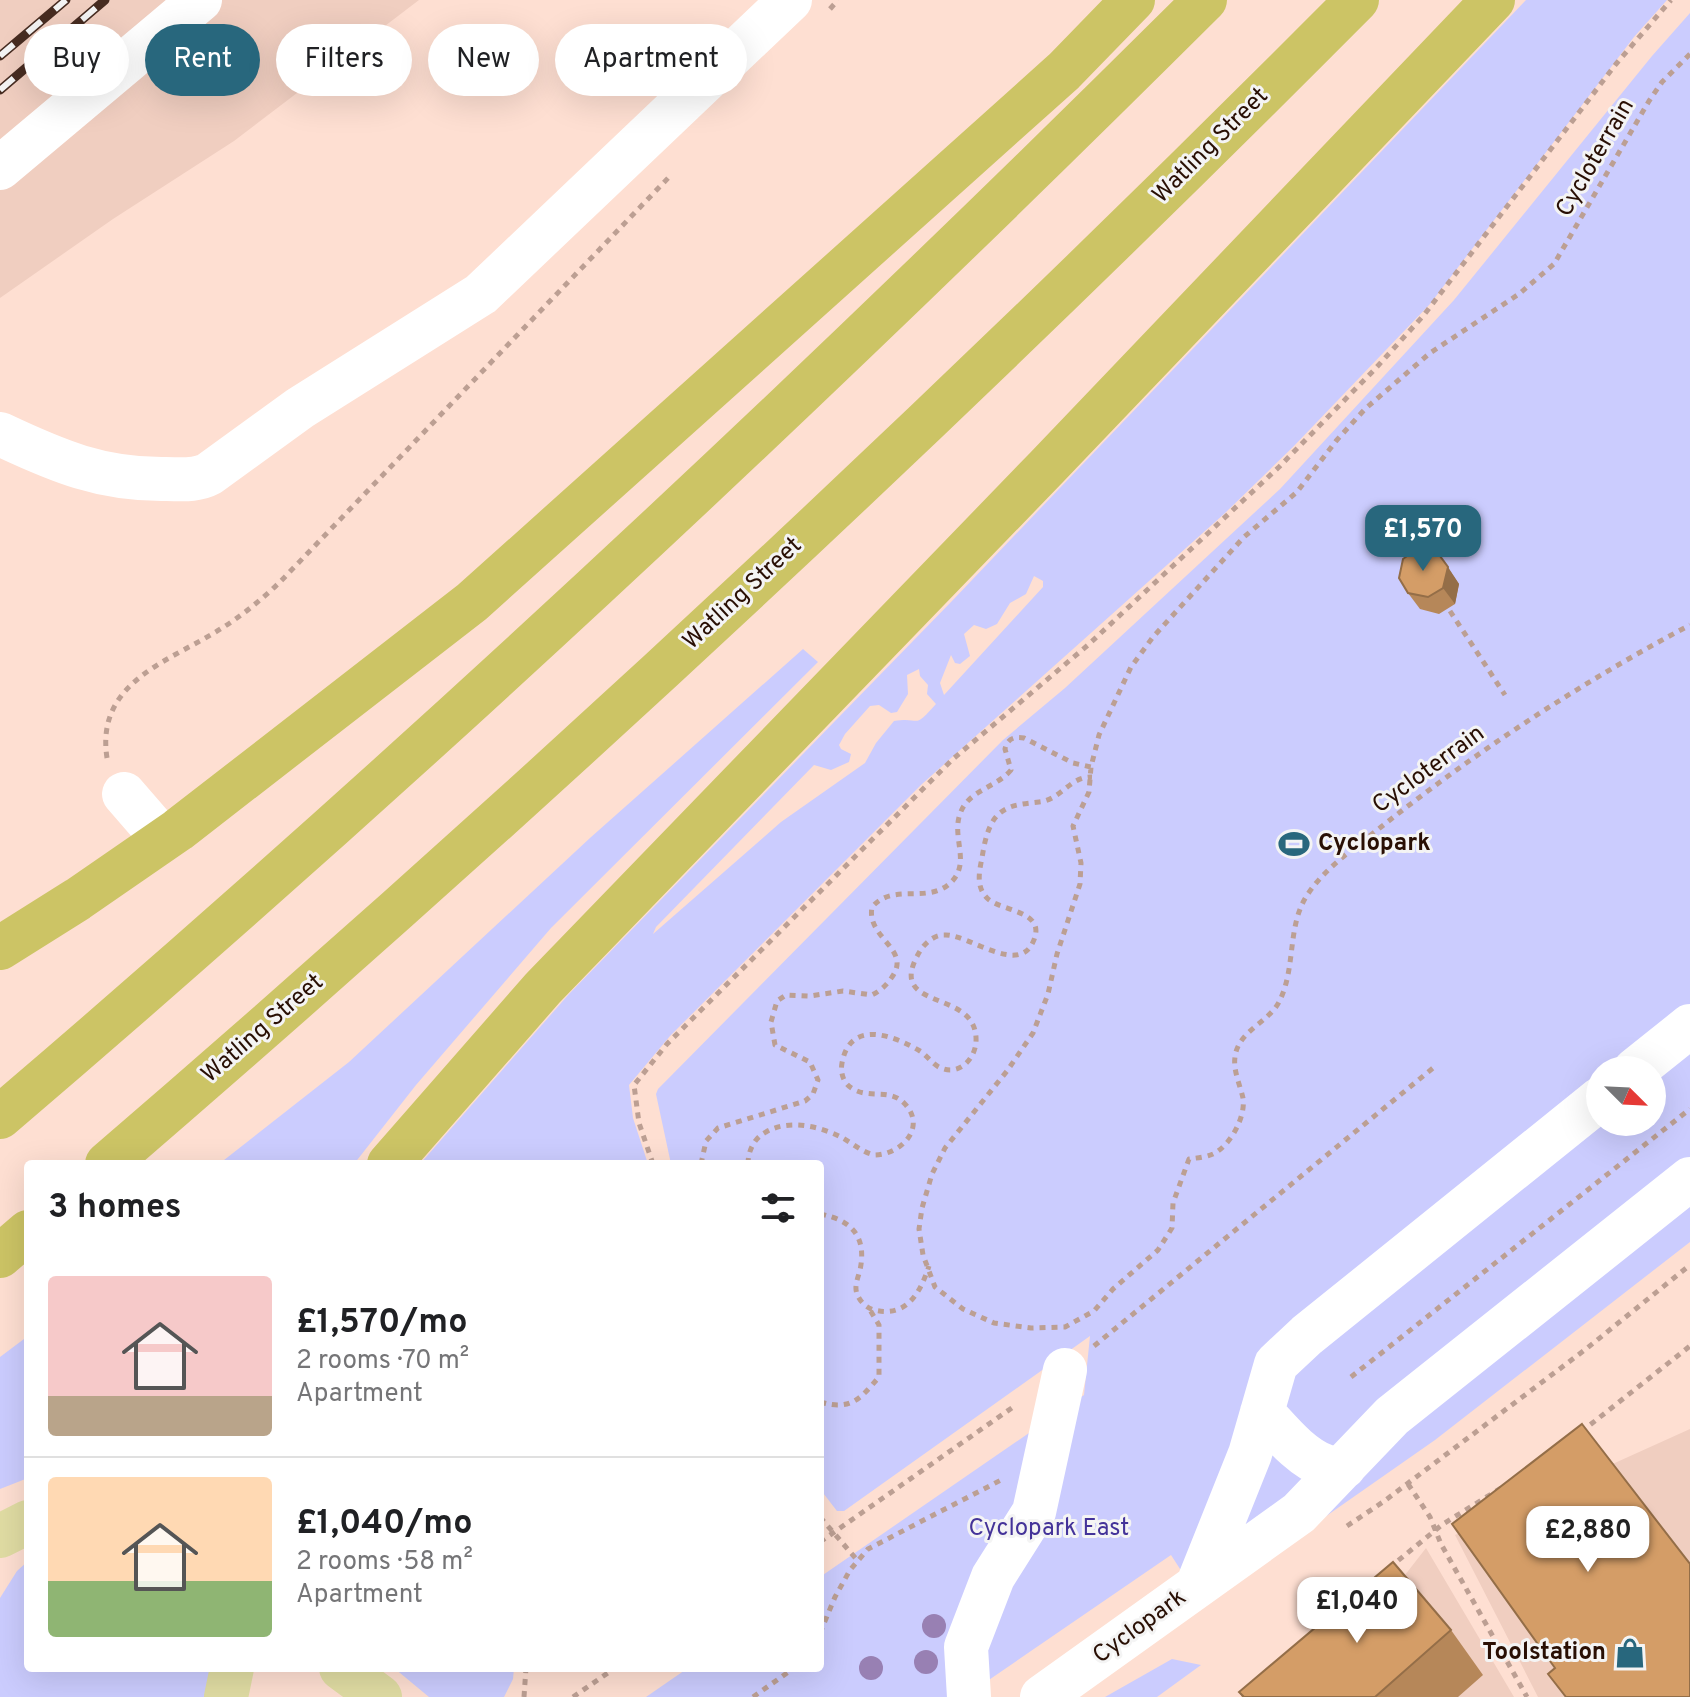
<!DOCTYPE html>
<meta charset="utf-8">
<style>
:root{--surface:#fff;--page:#f2f2f2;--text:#202124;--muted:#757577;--line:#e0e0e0;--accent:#28677d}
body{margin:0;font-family:Overpass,sans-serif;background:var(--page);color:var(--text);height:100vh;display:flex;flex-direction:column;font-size:30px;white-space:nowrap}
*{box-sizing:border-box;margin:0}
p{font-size:26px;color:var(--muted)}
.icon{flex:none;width:44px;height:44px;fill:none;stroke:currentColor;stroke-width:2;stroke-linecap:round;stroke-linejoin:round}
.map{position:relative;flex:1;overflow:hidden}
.details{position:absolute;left:24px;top:1160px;width:800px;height:512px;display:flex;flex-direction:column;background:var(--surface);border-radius:8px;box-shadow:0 8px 32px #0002}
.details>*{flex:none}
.top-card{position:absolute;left:24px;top:24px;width:800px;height:72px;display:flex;gap:16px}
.needle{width:52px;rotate:114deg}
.buttons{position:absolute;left:1586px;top:1056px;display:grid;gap:16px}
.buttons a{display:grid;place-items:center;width:80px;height:80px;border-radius:50%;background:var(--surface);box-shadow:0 8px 32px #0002;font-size:40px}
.price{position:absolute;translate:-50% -68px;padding:0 18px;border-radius:16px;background:#fff;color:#222;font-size:26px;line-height:52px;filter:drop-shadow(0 2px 4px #0008)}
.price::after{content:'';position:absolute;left:50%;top:48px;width:24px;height:18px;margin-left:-12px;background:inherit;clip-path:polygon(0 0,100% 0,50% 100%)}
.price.on{background:var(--accent);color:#fff}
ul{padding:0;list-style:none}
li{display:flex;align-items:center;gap:24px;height:200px;padding:0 24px}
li+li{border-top:2px solid var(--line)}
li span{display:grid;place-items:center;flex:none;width:224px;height:160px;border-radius:8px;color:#555}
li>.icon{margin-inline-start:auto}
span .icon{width:96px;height:96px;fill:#fffc;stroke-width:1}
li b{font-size:34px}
h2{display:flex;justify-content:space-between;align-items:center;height:96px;padding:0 24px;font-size:34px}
.chip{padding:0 28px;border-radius:36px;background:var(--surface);box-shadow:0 8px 32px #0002;font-size:28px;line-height:72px}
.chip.on{background:var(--accent);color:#fff}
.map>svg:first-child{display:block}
.built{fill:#f0cec0}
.green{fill:#cbccfe;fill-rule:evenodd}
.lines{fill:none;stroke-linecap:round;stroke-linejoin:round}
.path{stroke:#bc9f93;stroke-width:5;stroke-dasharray:6 6;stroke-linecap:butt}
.minor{stroke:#fff;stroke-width:44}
.major{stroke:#e0dca3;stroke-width:44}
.highway{stroke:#ccc465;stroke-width:44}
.rail-casing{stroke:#472c21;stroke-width:9}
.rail{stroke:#f4f4f4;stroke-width:6;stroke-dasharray:18;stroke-linecap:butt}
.tree{fill:#9880b3}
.wall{fill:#b68759}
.shaded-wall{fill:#946e48}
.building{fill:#d49d67;stroke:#946e48;stroke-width:2}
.labels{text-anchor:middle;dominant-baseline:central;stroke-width:6;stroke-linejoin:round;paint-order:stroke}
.street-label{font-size:24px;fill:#290f04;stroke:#f4f4f4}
.poi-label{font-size:24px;font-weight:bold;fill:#290f04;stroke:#f4f4f4;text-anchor:start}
.park-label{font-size:24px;fill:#439;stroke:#f4f4f4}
</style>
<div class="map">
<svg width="1690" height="1697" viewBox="0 0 1690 1697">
<rect width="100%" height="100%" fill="#fedfd2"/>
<!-- built -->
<path class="built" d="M0,0H419L234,141L113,219L0,298Z
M1690,1429V1697H1538L1455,1535Z
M1426,1548L1514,1697H1310Z"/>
<!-- green -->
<path class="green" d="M1526,0H1667L1634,37L1430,304L1293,447L1224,514L922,784L670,1036L629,1085L633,1118L648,1164H420L569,994L951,602ZM1034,576L1043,581V587L944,695L940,683L951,655L955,663L960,664L970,656L964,634L974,625L986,629L997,624L1010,603L1026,594ZM919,669L920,676L928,685L927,694L936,704C912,731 922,716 894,721L876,743L865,763L781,822L653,934L656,927L814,765L831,770L849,762L851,754L841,749L839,745L845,734L870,706L879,705L891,713L897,712L908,694L907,675Z
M1690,13V1242L1435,1440L1199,1605L1193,1589L1171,1555L964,1697H646L688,1668H820V1577L1084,1395L1090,1336L844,1511H837L820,1489V1164H671L656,1094L658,1089L1003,740L1065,688L1280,489L1454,300L1652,56ZM1600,1070H1652V1122H1600Z
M803,649L818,662L551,928L416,1085L354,1164H219L349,1062L590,838Z
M28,1336V1478L0,1489V1357Z
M28,1561V1668H212L205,1697H0V1598L17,1571Z
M1172,1659L1201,1665L1157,1697H1105Z
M394,1668H514L513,1679L504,1697H429Z"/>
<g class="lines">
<!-- path -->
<path class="path" d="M830,9L838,0
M1690,54L1662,82L1649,101L1554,264L1519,294L1430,353L1365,409L1336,441L1297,492L1244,537L1153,637L1131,667L1099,735L1091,767L1089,792L1073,826L1081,863L1080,884L1057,954L1048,994L1033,1033L1007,1071L945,1148L932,1174L922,1208L919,1229L923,1255L935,1287L963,1309L994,1323L1031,1328L1065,1327L1094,1311L1113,1289L1158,1250L1172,1228L1173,1203L1189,1159C1197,1158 1206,1157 1213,1154C1230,1146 1246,1117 1243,1098C1240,1085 1233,1070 1235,1057C1238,1031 1268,1023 1279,1002C1296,969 1287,928 1306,897C1324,868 1355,848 1381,827C1477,751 1582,682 1690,625
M1450,611L1505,695
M107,758C95,681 171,661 222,628C243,615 262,599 280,582L671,175
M653,1164L639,1123L634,1085L667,1044L953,759L1088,645L1279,467L1375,369L1424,315L1616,64L1671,0
M701,1164L706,1141L718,1128L805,1101L813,1094L818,1080L810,1062L775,1045L771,1022L777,1001L786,995L810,996L843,991L872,995C880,991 887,985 892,977C912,949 866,938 872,907C893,883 925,903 948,885C973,865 951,839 960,814C968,790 996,788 1011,770L1005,749C1007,739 1014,736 1024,738L1073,763L1091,767
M748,1164C748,1151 754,1138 766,1132C788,1119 819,1126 841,1137C852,1143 862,1152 874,1155C901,1155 928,1127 904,1103C889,1088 870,1099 853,1089C844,1084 840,1074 842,1063C850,1019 893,1035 920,1051C928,1056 934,1067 944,1069C961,1074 975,1058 976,1042C979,986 882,1014 920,951C925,943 934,935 944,935C967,933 1018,976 1033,942C1048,910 1001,912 987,898C976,887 979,872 982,858C984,845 987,829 995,818C1006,804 1023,804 1039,802C1061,800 1070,776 1092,777
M820,1214C852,1220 867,1237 860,1270C858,1278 854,1286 857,1294C860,1302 867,1308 874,1310C907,1318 920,1293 929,1266
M820,1292V1297
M1094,1346L1433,1068
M1351,1377L1690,1109
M820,1402C851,1411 860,1399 879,1377V1325L870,1310
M1581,1432L1690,1346
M1408,1484L1430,1517L1441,1544L1527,1697
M820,1517L858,1561
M1347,1526L1383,1502L1586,1349L1690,1265
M820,1542L1016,1405
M1389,1568L1443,1524L1501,1488
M820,1633L835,1597L850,1570L868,1549L1001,1480
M524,1697L526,1668
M573,1697L615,1668
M753,1697L794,1668"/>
<!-- minor -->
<path class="minor" d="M0,168L200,0
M0,434C57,461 102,480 166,479C181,479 196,481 209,474L300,408L481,294L790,0
M124,794L163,839
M1635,1070L1690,1026
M1262,1412C1280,1431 1300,1457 1325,1466C1330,1468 1338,1467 1344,1467
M1198,1584L1250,1454L1276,1364L1307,1335L1600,1099
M969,1697L966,1647L993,1577L1034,1512L1065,1370
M1042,1697L1299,1513L1392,1416L1690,1179"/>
<!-- major -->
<path class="major" d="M0,1536L28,1522
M341,1668L380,1697
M226,1697L232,1668"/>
<!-- highway -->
<path class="highway" d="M0,948L78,899L178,830L472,602L1064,71L1133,0
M0,1117C417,761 817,386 1205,0
M107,1164C539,792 955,404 1357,0
M389,1164L543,988L1046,468L1493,0
M0,1256L28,1232"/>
<!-- rail casing -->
<g class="rail-casing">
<path id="rail" d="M0,56L66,0
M0,90L105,0"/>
</g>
<!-- rail -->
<use href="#rail" class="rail"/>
</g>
<!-- trees -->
<g class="tree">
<circle cx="934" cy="1626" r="12"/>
<circle cx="926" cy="1662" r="12"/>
<circle cx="871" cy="1668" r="12"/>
</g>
<!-- wall -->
<path class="wall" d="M1437,552L1459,584L1455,604L1439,614L1420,609L1408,593Z
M1451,1630L1483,1675L1458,1697H1242L1239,1692Z"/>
<!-- shaded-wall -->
<path class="shaded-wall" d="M1448,567L1459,584L1455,604L1443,588Z"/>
<!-- building -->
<path class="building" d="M1418,548L1437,552L1448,567L1443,588L1428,597L1408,593L1399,578L1403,559Z
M1582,1424L1690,1564V1697H1566L1548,1674L1555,1668L1452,1524Z
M1393,1562L1451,1630L1375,1697H1244L1239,1692Z"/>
<!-- icons -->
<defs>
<g id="stadium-bare" transform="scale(2.4)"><path d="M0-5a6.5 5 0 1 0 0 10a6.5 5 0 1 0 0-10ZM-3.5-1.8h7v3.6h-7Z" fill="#28677d" stroke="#f4f4f4" stroke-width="2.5" paint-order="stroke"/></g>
<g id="shop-bare" transform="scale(2.4)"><path d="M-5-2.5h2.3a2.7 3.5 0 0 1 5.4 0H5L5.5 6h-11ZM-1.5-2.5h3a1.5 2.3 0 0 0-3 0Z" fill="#28677d" stroke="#f4f4f4" stroke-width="2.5" paint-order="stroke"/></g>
</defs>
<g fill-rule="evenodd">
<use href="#stadium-bare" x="1294" y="844"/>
<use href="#shop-bare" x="1630" y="1653"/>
</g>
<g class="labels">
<!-- street labels -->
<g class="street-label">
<text transform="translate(1211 146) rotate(-45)">Watling Street</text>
<text transform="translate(1596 158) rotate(-60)">Cycloterrain</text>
<text transform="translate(743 594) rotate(-43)">Watling Street</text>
<text transform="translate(1429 770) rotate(-36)">Cycloterrain</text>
<text transform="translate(263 1029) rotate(-41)">Watling Street</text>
<text transform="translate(1140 1627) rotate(-36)">Cyclopark</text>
</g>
<!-- poi labels -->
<g class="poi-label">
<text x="1318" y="844">Cyclopark</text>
<text x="1606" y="1653" text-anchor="end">Toolstation</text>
</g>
<!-- park labels -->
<g class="park-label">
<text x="1049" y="1529">Cyclopark East</text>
</g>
</g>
</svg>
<div class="buttons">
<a><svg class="needle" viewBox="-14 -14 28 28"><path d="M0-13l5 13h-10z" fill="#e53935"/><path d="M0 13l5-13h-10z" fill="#757577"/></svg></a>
</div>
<b class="price on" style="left:1423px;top:573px">£1,570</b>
<b class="price" style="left:1588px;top:1574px">£2,880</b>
<b class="price" style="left:1357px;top:1645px">£1,040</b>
<div class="top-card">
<a class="chip">Buy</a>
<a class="chip on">Rent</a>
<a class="chip">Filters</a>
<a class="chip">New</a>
<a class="chip">Apartment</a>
</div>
<section class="details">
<h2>3 homes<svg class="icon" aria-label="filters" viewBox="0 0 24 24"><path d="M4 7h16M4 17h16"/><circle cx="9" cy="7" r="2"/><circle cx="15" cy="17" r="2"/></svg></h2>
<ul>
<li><span style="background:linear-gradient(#f6c9c9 75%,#b9a48a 0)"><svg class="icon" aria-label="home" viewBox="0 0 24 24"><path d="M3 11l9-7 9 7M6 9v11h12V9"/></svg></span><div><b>£1,570/mo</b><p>2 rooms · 70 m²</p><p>Apartment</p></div></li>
<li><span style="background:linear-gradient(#ffd9b3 65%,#8fb573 0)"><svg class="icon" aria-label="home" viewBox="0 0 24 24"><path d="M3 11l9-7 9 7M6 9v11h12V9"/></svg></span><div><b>£1,040/mo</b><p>2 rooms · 58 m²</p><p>Apartment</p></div></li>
</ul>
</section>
</div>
